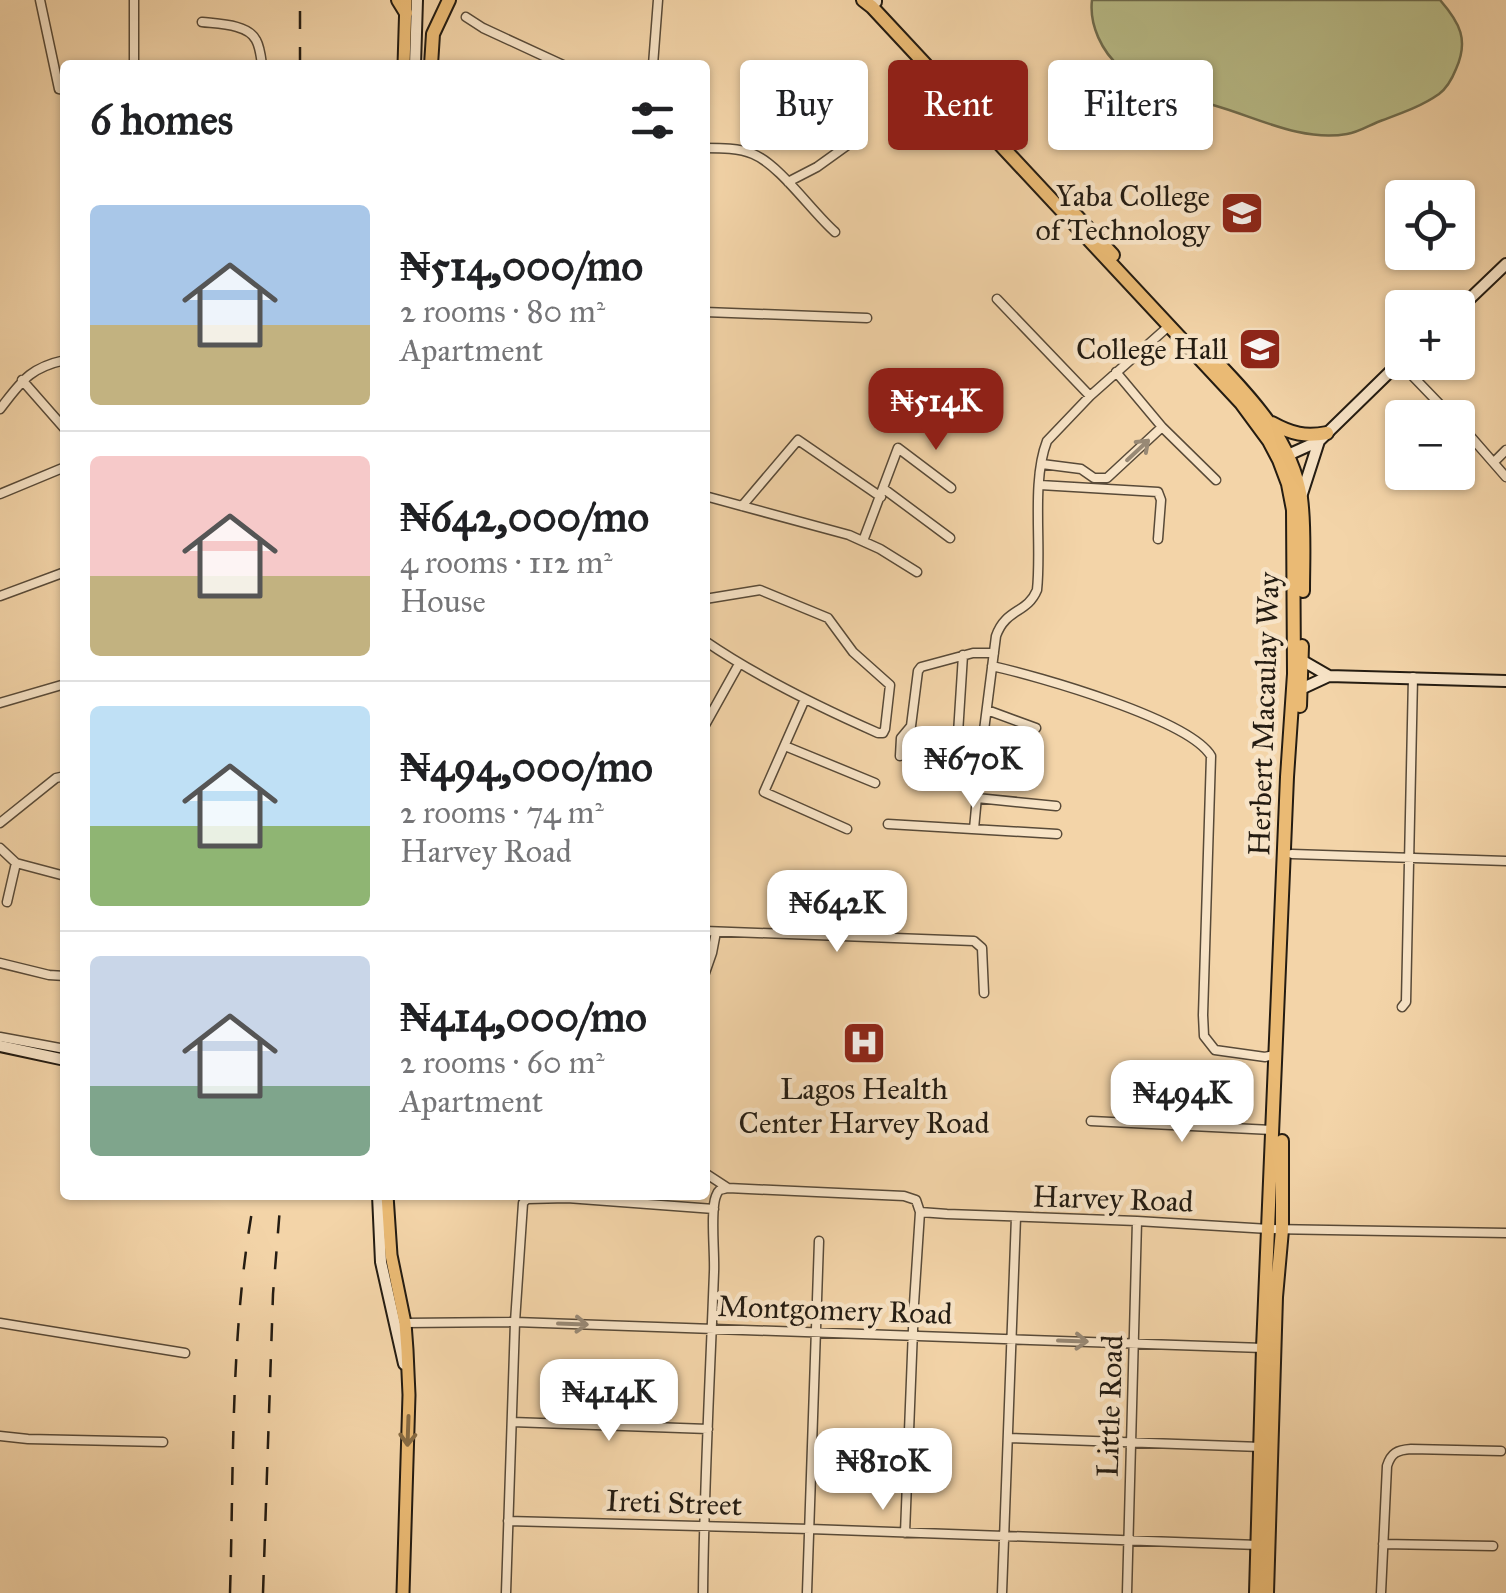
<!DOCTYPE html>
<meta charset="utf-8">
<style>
:root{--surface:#fff;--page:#f2f2f2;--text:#202124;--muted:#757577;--line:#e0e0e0;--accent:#8f2418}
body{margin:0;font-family:"IM FELL Great Primer",serif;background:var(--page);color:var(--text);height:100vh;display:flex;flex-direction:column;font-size:38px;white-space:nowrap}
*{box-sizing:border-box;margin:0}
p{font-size:32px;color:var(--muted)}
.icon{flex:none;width:55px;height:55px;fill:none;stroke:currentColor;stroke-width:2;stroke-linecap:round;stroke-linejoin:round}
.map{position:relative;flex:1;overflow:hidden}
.sheet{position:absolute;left:60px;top:60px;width:650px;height:1140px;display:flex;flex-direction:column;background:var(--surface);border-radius:10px;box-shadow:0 2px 8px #0004}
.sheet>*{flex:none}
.hud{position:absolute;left:740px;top:60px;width:615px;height:90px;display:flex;gap:20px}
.buttons{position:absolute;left:1385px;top:180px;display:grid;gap:20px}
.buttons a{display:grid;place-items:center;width:90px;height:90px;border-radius:10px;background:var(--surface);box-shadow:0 2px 8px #0004;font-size:50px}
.price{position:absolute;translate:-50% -85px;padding:0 22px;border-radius:20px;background:#fff;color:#222;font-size:32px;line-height:65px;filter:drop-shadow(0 2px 5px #0008)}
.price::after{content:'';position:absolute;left:50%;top:60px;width:30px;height:22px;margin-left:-15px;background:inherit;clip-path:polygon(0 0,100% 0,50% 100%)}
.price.selected{background:var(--accent);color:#fff}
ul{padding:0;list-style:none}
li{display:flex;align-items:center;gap:30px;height:250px;padding:0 30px}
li+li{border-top:2px solid var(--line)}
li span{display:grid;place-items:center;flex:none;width:280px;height:200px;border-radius:10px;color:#555}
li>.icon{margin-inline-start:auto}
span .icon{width:120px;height:120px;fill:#fffc;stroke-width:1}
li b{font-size:42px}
h2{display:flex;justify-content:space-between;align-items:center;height:120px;padding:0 30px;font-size:42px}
.pill{padding:0 35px;border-radius:10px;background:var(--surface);box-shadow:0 2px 8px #0004;font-size:35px;line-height:90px}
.pill.selected{background:var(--accent);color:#fff}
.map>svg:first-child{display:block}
.green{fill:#b9bd89;stroke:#6e6c4e;stroke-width:2.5}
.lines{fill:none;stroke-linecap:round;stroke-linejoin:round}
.street-casing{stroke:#584a38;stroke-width:11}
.secondary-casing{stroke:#241c12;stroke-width:14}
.primary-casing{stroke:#241c12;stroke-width:15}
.highway-casing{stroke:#241c12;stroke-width:16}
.street{stroke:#f7e3c6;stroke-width:8}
.secondary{stroke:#f7e3c6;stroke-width:10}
.primary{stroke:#eaba74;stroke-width:11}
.highway{stroke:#eaba74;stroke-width:12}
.rail{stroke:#241c12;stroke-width:2.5;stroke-dasharray:18 18;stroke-linecap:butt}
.oneway{stroke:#988975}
.oneway2{stroke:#876b43}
.labels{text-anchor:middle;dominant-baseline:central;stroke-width:9;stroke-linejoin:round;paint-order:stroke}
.poi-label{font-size:30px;fill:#241c12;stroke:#f7e3c6;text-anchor:end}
.street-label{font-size:30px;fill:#241c12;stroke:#f7e3c6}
</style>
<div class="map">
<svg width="1506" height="1593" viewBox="0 0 1506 1593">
<rect width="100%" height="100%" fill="#f3d4a8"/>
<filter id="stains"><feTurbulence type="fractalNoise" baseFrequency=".002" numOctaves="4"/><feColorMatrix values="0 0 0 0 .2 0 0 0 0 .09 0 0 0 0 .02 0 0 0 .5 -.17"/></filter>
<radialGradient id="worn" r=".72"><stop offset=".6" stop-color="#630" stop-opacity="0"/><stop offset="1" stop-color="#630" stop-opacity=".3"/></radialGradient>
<!-- green -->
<path class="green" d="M1092,0H1440C1460,23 1469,40 1456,69C1452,79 1447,88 1439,94C1422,106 1402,113 1383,120C1371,124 1360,132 1347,134C1301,142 1256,117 1213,105C1183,96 1145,90 1121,68C1102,52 1089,25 1092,0Z"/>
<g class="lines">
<!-- street casing -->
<g class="street-casing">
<path id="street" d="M40,0L59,89L65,90
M466,17L483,28L563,65
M202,22C218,24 248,24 256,40C260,47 261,57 262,65
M134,65V0
M653,65L658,0
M705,148C721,148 739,148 753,154C780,165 812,212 835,232
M788,182L817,167L849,144
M997,299L1090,396
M705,312L867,318
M1400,363L1453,418
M1116,372L1162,427L1216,480
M22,380L65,429
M0,409C22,381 29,368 65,360
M1458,422L1506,477
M1494,462L1506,450
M1042,464L1081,469L1094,478H1107L1162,427
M1040,485L1158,492L1161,500L1158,539
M884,489L950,538
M0,494L65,467
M705,496L849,535L880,549L917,572
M742,506L798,440L881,497
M863,541L898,448L951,488
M0,596L65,572
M705,599L760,590L828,618L853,652L890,685L885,729L883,733H878C819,707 759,678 705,641
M992,666C1037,676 1189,719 1211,756L1203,1015L1204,1036L1215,1050L1265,1057L1277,1054
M805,699L764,792L847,829
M0,703L65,684
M987,710L1036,728
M705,725L739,664
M785,746L875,783
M957,749L963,655
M900,756L901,738L911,726L918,671L921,667L973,653H994
M977,798L1056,806
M0,823L56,778L65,776
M888,824L1057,834
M974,829L981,754L996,636C1006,608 1027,614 1037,590C1042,545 1031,482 1047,441L1090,396L1170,325
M0,848L16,863L65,876
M1292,854L1506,861
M7,902L16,863
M705,931L974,941L982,948L984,993
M0,963L49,975L65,976
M705,973L712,953L716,932
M1402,1007L1406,1002L1413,677
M0,1037L65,1049
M1091,1121L1272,1130
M705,1173L728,1188
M728,1188L904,1196L916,1200L920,1212L947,1214L1137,1221L1269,1229L1506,1233
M0,1323L185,1353
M405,1323L515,1322L1263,1348
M512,1422L708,1429
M0,1436L28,1439L163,1442
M1008,1438L1261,1447
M508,1521L810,1529L1258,1545
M905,1533L914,1304L920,1212
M1383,1544L1493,1546
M506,1593L515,1322L523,1203L527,1199L567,1198L714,1209
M703,1593C704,1486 710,1379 714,1272C715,1253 710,1211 716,1196C719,1188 721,1190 728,1188
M807,1593L819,1241
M1002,1593L1016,1217
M1127,1593L1137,1221
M1381,1593L1387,1466C1391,1453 1397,1450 1411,1449L1501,1451"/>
</g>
<!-- secondary casing -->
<g class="secondary-casing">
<path id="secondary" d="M876,0V2
M415,65L417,0
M1458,310L1506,264
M1288,455L1319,441L1402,360
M1301,497L1319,441
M1303,661L1329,676
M1301,689L1329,676L1506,681
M0,1046L65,1060
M378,1195L381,1262L404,1364"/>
</g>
<!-- primary casing -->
<g class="primary-casing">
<path id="primary" d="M404,65L406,0
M387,1195L391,1255L405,1323L407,1350L409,1395L403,1593"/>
</g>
<!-- highway casing -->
<g class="highway-casing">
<path id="highway" d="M398,0L406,13
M863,0L872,7L1241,403L1269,441L1279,460L1288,484L1293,510L1294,674L1287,777L1263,1348L1256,1593
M431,65L433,34L449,0
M1072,211L1113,255
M1211,356C1250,397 1291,438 1301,498C1305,528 1303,561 1303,591
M1272,423C1292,434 1305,437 1327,433
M1300,706L1302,646
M1267,1593L1276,1297L1282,1230V1141"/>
</g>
<!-- street -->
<use href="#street" class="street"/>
<!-- secondary -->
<use href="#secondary" class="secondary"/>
<!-- primary -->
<use href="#primary" class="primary"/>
<!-- highway -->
<use href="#highway" class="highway"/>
<!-- rail -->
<path class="rail" d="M300,65V0
M230,1593C234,1461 230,1325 255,1195
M263,1593L273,1294L281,1195"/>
</g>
<!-- one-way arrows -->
<defs><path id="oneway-shaft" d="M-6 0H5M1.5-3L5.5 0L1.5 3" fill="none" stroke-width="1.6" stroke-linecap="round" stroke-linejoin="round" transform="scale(2.5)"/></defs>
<g class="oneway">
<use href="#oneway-shaft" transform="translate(1138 450) rotate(-43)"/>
<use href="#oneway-shaft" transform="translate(573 1324) rotate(2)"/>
<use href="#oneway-shaft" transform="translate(1073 1341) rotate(2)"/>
</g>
<use class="oneway2" href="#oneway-shaft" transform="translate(408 1431) rotate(92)"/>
<!-- icons -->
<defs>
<g id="university-square" transform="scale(2.25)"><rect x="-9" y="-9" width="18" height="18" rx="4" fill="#8f2418" stroke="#f7e3c6"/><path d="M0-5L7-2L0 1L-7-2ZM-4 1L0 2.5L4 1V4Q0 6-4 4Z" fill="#fff"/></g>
<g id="school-square" transform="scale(2.25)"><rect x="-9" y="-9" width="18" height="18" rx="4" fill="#8f2418" stroke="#f7e3c6"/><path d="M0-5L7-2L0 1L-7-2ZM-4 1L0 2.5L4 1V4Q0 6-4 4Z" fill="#fff"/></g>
<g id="hospital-square" transform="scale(2.25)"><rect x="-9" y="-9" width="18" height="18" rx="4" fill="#8f2418" stroke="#f7e3c6"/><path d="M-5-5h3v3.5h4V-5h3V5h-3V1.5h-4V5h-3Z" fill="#fff"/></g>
</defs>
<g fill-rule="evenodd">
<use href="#university-square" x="1242" y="213"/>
<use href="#school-square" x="1260" y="349"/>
<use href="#hospital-square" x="864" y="1043"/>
</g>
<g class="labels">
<!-- poi labels -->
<g class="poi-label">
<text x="1210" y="196">Yaba College<tspan x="1210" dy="34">of Technology</tspan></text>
<text x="1228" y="349">College Hall</text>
<text x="864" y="1089" text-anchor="middle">Lagos Health<tspan x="864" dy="34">Center Harvey Road</tspan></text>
</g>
<!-- street labels -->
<g class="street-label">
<text transform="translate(1264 714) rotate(-88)">Herbert Macaulay Way</text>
<text transform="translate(1113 1199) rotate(2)">Harvey Road</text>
<text transform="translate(835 1310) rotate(2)">Montgomery Road</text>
<text transform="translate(1110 1406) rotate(-88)">Little Road</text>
<text transform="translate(674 1503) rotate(2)">Ireti Street</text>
</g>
</g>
<rect width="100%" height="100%" filter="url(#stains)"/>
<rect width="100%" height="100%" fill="url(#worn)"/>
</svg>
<div class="buttons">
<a><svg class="icon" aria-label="locate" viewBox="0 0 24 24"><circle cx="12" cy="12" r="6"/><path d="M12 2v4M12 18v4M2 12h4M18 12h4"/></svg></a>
<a>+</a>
<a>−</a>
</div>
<b class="price selected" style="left:936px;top:453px">₦514K</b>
<b class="price" style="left:973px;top:811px">₦670K</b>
<b class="price" style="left:837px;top:955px">₦642K</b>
<b class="price" style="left:1182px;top:1145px">₦494K</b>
<b class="price" style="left:609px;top:1444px">₦414K</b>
<b class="price" style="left:883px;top:1513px">₦810K</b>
<div class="hud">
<a class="pill">Buy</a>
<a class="pill selected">Rent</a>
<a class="pill">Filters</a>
</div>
<section class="sheet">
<h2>6 homes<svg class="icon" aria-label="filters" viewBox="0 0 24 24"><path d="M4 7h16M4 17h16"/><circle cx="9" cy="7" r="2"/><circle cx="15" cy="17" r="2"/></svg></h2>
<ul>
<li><span style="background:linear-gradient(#a9c7e8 60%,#c2b280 0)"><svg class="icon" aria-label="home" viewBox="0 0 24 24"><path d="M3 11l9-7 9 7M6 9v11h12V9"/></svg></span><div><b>₦514,000/mo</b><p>2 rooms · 80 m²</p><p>Apartment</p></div></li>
<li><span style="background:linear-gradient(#f6c9c9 60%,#c2b280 0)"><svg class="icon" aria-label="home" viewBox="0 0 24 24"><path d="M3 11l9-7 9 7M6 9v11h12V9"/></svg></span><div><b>₦642,000/mo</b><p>4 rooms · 112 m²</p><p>House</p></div></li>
<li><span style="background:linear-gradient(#bfe0f5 60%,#8fb573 0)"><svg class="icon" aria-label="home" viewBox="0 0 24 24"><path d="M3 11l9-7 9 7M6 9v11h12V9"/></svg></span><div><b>₦494,000/mo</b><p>2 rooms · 74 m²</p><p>Harvey Road</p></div></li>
<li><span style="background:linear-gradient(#c9d6e8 65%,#7fa58c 0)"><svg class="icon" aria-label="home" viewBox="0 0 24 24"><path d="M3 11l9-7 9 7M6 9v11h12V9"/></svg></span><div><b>₦414,000/mo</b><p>2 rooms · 60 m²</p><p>Apartment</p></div></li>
</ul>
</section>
</div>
